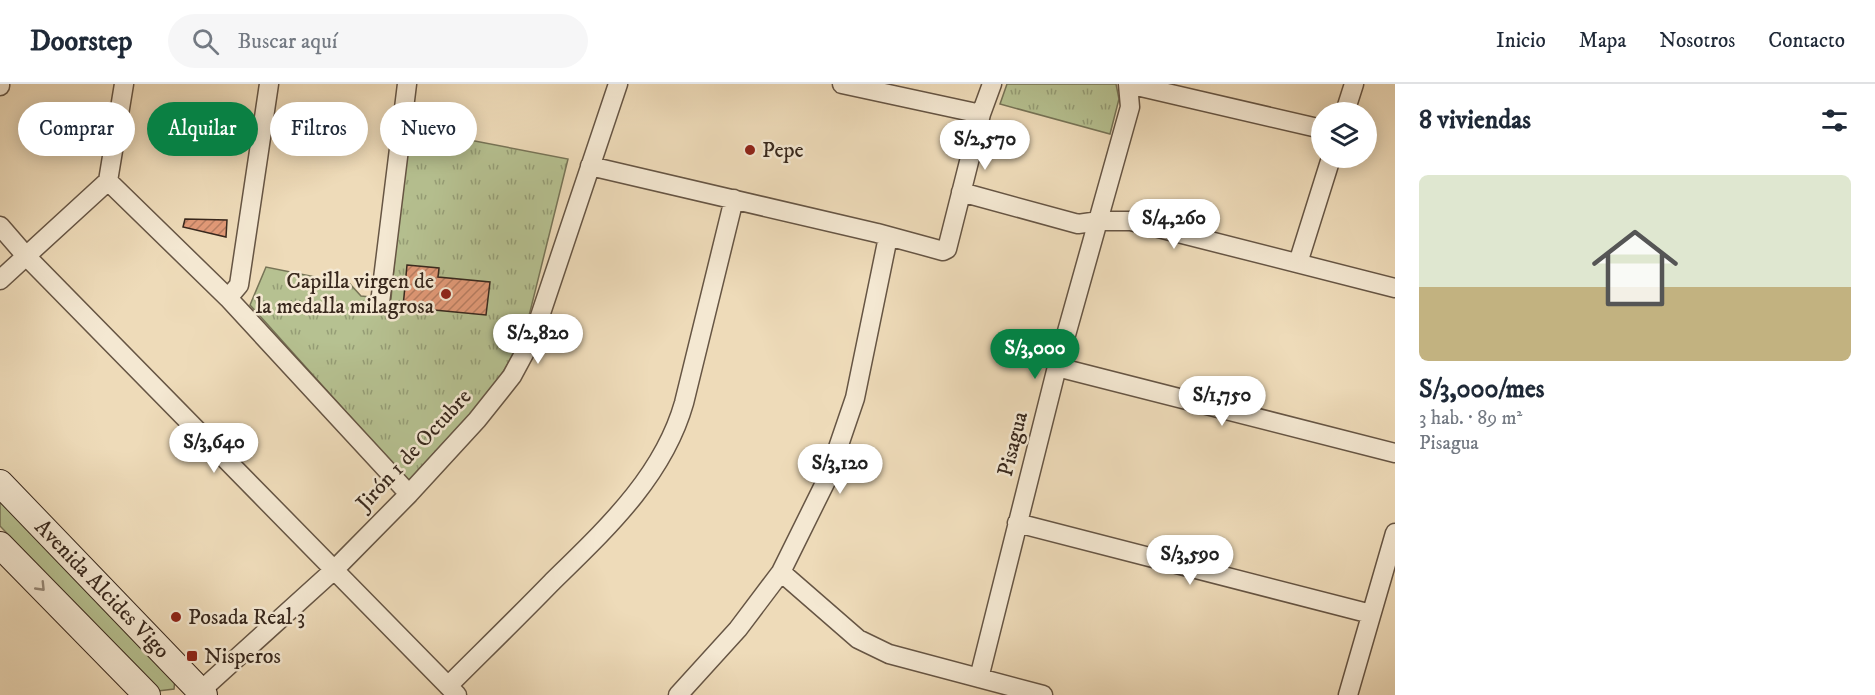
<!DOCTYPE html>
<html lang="es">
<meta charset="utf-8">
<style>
:root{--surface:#fff;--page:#f6f6f7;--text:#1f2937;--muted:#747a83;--line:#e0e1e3;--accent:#0b8043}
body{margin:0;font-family:"IM FELL DW Pica",serif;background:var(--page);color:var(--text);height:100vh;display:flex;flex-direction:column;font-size:22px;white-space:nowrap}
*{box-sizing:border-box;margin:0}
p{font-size:20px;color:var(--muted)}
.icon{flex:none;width:33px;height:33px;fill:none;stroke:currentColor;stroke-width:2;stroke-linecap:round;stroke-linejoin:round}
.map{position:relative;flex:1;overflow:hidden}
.details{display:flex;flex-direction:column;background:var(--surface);width:480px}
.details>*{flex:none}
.banner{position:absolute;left:18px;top:18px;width:570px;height:54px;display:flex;gap:12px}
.tools{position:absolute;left:1311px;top:18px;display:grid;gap:12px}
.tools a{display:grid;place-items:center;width:66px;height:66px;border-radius:50%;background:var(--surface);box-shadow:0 3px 15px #0003;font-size:30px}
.price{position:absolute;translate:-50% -51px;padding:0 14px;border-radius:21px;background:#fff;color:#222;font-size:20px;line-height:39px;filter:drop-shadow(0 2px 3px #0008)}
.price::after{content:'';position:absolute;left:50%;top:36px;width:18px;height:14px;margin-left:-9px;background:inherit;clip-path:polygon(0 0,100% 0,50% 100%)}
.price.on{background:var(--accent);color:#fff}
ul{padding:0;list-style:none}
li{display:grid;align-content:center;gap:12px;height:318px;padding:0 24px}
li span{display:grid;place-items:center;height:186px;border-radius:9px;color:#555}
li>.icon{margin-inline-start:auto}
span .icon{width:108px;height:108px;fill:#fffc;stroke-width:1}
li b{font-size:26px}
h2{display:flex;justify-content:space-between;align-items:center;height:72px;padding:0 24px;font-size:26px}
.pill{padding:0 21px;border-radius:27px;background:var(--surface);box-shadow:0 3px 15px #0003;font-size:21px;line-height:54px}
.pill.on{background:var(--accent);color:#fff}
header{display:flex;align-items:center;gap:36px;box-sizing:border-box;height:84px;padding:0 30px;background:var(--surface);border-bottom:2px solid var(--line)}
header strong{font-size:28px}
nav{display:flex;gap:33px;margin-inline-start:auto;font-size:21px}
.search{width:420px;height:54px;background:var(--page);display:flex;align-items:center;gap:15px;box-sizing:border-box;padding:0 21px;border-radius:33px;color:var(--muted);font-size:22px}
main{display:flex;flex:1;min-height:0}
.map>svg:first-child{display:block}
.green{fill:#b6c191;stroke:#777457;stroke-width:1.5}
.park{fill:url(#park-tufts);stroke:#777457;stroke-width:1.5}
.building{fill:url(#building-hatch);stroke:#38281d;stroke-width:1.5}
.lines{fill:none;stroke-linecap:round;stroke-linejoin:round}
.street-casing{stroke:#654;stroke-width:21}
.secondary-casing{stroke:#38281d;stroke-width:28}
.street{stroke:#f4e8d2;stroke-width:18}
.secondary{stroke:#f4e8d2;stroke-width:26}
.oneway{stroke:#968878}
.poi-dot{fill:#8f2418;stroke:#f4e8d2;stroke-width:2}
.labels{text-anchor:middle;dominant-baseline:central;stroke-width:5;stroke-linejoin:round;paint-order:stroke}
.poi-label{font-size:22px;fill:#38281d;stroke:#f4e8d2;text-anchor:start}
.street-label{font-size:22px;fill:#38281d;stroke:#f4e8d2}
</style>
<header>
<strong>Doorstep</strong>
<div class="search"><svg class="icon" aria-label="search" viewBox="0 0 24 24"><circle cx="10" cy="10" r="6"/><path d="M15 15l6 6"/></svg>Buscar aquí</div>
<nav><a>Inicio</a><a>Mapa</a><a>Nosotros</a><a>Contacto</a></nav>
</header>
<main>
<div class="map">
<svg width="1395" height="611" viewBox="0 0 1395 611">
<defs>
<pattern id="park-tufts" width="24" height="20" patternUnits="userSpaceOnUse" patternTransform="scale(1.5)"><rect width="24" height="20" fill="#b6c191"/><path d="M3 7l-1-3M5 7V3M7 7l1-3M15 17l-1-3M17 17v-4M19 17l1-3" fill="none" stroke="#959d76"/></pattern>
<pattern id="building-hatch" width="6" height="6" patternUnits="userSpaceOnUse" patternTransform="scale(1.5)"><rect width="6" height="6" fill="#e19977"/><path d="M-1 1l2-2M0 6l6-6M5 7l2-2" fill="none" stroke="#b77d61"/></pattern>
</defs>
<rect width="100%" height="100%" fill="#eedbb9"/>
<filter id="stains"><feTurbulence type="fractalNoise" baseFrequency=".00333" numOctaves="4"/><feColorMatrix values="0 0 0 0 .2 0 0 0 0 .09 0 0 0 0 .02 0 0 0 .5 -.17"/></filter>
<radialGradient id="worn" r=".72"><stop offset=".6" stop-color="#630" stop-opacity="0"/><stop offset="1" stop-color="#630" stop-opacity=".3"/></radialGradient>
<!-- green -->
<path class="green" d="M0,413L175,595L174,605L158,607L0,442Z"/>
<!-- park -->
<path class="park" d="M1007,0H1116L1119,15L1110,50L1000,20Z
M407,44L568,75L524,252L492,307L408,397L250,221L266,183L350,200L361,212L391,215Z"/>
<!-- building -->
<path class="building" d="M185,135L227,136L226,153L183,143Z
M407,181L439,184L438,193L490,198L486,231L403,223Z"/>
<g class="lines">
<!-- street casing -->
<g class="street-casing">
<path id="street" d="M842,0L981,30
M1128,0L1322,45
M0,2V0
M1345,28L1354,0
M590,82L877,149L943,167L947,165L981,30L992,0
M108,97L228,214L409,410
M108,97L124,0
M961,108L1078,140L1099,137H1131L1395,204
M0,142L26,172L457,611
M1298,179L1331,74
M0,196L108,97
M228,214L239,201L269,0
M380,219L407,0
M1057,283L1395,369
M1017,439L1371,530
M781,488L858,555L889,570L1043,611
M979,594L1057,283L1130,23L1128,0
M448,602C483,567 518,533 552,498C605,446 663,393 684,319L734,115
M196,611L334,486L409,410L477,336L512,292L533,253L618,0
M678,611L738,545L781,488L828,393L855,314L888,153
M1348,611L1395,449"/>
</g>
<!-- secondary casing -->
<g class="secondary-casing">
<path id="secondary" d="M0,399L204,611
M0,461L147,611"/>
</g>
<!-- street -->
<use href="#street" class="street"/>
<!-- secondary -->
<use href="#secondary" class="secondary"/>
</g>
<!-- one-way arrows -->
<defs><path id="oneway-chevron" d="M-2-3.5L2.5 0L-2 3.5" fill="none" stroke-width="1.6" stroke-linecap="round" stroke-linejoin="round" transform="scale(1.5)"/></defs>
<use class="oneway" href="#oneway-chevron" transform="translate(41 503) rotate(46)"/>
<!-- markers -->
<g class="poi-dot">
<circle cx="750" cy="66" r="6"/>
<circle cx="446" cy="210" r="6"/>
<circle cx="176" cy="533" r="6"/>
<rect x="186" y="566" width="12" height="12" rx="3"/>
</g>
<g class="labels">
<!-- poi labels -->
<g class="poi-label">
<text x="762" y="66">Pepe</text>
<text x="434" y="197" text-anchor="end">Capilla virgen de<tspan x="434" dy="25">la medalla milagrosa</tspan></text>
<text x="188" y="533">Posada Real 3</text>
<text x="204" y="572">Nisperos</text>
</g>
<!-- street labels -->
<g class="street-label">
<text transform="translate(1013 360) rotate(-76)">Pisagua</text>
<text transform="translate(414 366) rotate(-47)">Jirón 1 de Octubre</text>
<text transform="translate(102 505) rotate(46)">Avenida Alcides Vigo</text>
</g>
</g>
<rect width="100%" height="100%" filter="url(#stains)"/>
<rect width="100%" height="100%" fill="url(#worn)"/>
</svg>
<div class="tools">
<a><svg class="icon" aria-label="layers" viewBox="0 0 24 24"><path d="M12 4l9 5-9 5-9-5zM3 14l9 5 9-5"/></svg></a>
</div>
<b class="price" style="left:985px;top:87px">S/2,570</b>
<b class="price" style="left:1174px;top:166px">S/4,260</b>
<b class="price" style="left:538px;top:281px">S/2,820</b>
<b class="price on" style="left:1035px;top:296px">S/3,000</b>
<b class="price" style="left:1222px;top:343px">S/1,750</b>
<b class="price" style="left:214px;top:390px">S/3,640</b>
<b class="price" style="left:840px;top:411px">S/3,120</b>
<b class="price" style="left:1190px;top:502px">S/3,590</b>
<div class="banner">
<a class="pill">Comprar</a>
<a class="pill on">Alquilar</a>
<a class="pill">Filtros</a>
<a class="pill">Nuevo</a>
</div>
</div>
<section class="details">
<h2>8 viviendas<svg class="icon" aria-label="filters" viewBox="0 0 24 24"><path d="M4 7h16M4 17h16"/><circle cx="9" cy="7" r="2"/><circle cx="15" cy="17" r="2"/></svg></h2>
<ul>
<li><span style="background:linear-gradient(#dfe7d0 60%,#c2b280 0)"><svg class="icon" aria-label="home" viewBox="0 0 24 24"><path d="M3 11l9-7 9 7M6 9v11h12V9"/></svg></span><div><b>S/3,000/mes</b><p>3 hab. · 89 m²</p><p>Pisagua</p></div></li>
</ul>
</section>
</main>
